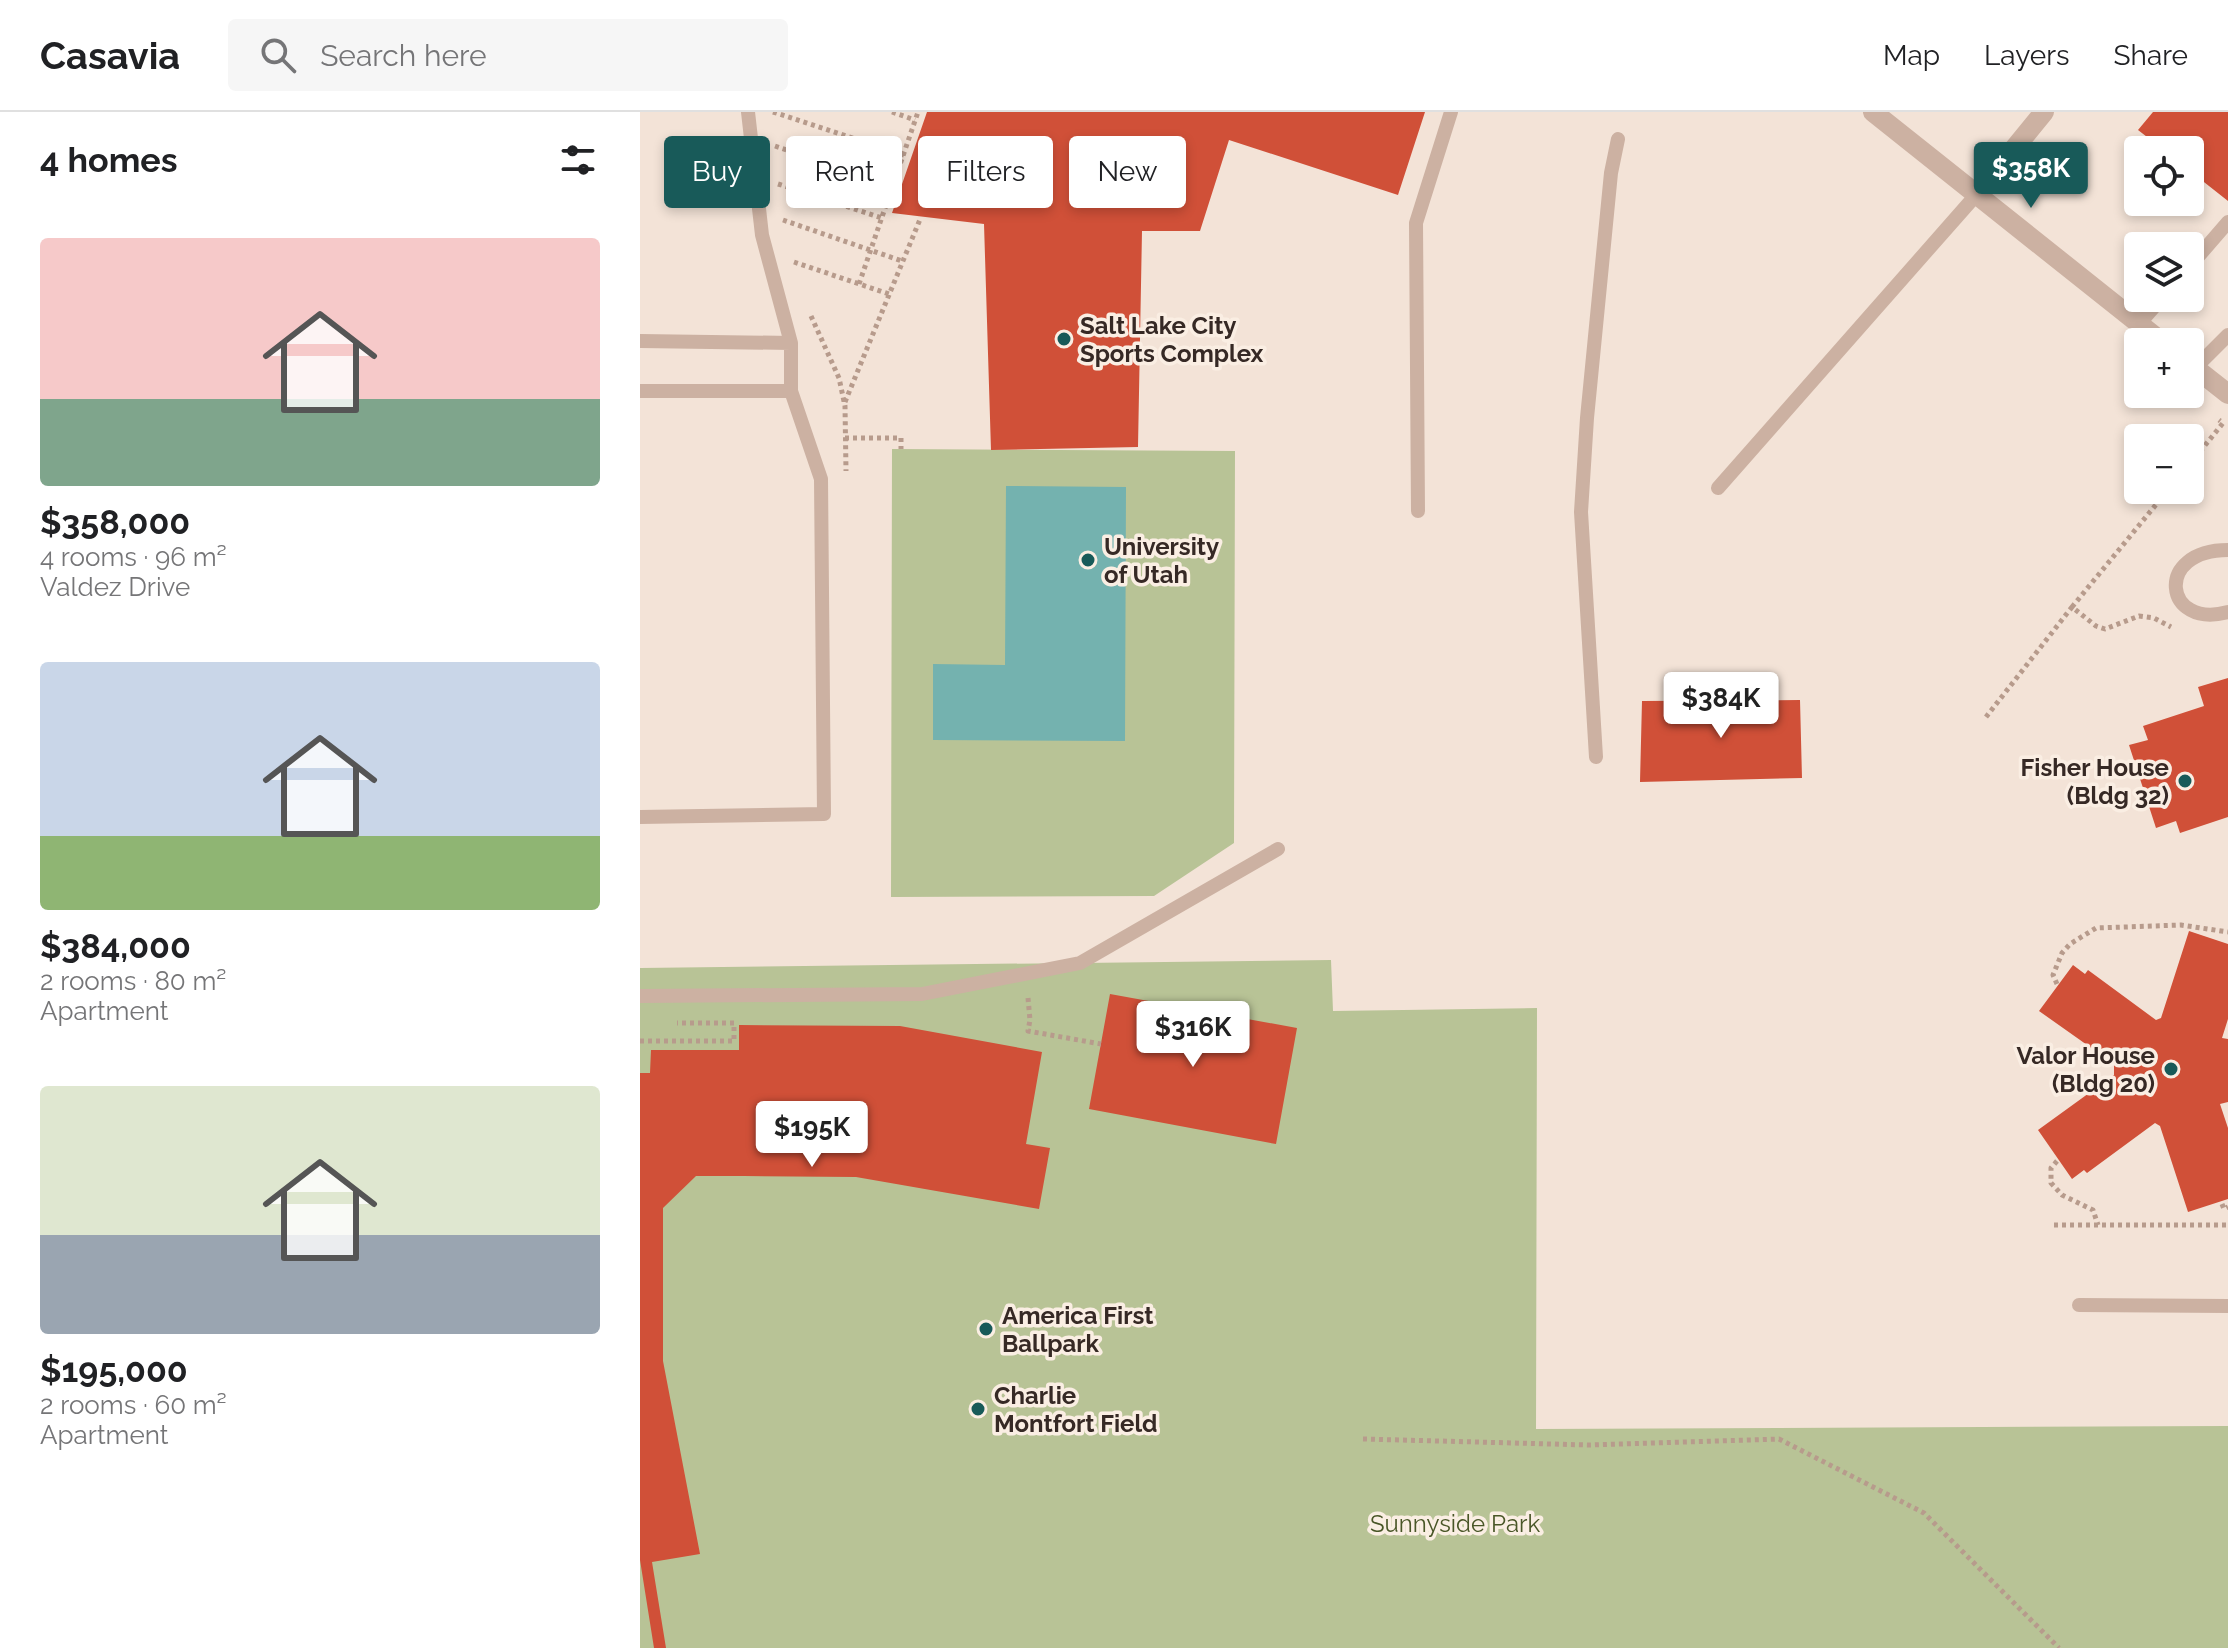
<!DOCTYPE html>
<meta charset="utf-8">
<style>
:root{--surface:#fff;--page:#f6f6f6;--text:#202124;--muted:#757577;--line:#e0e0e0;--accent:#185a59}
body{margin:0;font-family:Raleway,sans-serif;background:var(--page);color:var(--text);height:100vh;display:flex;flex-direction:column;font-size:30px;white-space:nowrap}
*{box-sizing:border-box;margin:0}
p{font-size:26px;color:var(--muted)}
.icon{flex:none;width:44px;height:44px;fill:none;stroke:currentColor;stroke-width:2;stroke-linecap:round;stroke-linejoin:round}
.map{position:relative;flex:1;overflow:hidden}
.side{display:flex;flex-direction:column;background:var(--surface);width:640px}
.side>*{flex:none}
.top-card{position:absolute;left:24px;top:24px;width:760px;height:72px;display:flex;gap:16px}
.tools{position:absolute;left:1484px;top:24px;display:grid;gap:16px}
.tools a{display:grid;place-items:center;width:80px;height:80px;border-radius:8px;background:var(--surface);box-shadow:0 4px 12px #0003;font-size:40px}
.price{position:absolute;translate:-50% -68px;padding:0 18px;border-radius:8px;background:#fff;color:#222;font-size:26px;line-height:52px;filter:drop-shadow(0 2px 4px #0008)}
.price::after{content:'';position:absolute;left:50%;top:48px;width:24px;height:18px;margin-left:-12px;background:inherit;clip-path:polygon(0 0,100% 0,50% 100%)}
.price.on{background:var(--accent);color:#fff}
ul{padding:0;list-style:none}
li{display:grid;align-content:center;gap:16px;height:424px;padding:0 40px}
li span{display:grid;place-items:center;height:248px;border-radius:8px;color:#555}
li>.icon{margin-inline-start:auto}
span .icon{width:144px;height:144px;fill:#fffc;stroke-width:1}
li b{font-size:34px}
h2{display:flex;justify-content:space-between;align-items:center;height:96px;padding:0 40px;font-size:34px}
.tag{padding:0 28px;border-radius:8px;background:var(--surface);box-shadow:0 4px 12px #0003;font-size:28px;line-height:72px}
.tag.on{background:var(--accent);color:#fff}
header{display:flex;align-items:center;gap:48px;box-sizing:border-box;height:112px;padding:0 40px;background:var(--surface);border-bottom:2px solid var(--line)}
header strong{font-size:38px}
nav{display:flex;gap:44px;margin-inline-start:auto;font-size:28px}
.search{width:560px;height:72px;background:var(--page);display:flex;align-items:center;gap:20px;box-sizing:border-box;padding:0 28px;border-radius:8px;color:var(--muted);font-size:30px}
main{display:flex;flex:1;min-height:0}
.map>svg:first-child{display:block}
.green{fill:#b8c396}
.water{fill:#74b2af}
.building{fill:#d05038}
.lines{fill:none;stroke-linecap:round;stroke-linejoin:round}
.path{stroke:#b79b8c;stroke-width:5;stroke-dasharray:4 4;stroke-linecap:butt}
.service{stroke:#ccb1a2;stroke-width:14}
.minor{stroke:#ccb1a2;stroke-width:20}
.poi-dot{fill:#185a59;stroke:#faeee3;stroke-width:3}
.labels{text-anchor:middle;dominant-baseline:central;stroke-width:7;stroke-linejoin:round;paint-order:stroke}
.poi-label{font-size:24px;font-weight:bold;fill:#362925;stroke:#faeee3;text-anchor:start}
.park-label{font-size:24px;fill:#495627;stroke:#faeee3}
</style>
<header>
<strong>Casavia</strong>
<div class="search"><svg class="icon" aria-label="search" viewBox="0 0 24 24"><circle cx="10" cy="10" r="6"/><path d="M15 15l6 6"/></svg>Search here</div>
<nav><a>Map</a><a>Layers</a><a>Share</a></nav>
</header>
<main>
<section class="side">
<h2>4 homes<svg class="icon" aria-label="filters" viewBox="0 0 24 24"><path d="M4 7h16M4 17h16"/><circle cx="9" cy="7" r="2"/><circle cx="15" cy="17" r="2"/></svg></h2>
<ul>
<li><span style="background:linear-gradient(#f6c9c9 65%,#7fa58c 0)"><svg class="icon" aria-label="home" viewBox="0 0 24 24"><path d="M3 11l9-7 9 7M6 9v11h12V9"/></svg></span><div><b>$358,000</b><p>4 rooms · 96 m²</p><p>Valdez Drive</p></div></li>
<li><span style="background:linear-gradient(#c9d6e8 70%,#8fb573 0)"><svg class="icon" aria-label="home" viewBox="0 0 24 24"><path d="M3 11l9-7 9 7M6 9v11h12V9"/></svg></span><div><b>$384,000</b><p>2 rooms · 80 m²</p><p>Apartment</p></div></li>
<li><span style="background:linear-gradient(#dfe7d0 60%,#9aa5b1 0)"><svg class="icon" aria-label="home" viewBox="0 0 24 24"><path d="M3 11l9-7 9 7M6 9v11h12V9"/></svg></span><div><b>$195,000</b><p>2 rooms · 60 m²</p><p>Apartment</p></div></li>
</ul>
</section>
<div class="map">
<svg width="1588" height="1536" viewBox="0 0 1588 1536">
<rect width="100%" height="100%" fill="#f3e3d7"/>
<!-- green -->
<path class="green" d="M252,337L595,339L594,731L514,784L251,785Z
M691,848L693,899L897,896L896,1317L1588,1314V1536H0V856Z"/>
<!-- water -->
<path class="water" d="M366,374L486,375L485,629L293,628V552L365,553Z"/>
<!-- building -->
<path class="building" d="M287,0H785L758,83L589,28L560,119H502L498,335L351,338L344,112L252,101Z
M1513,0H1588V89L1550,59V38H1524L1498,18Z
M1588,566V705L1540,721L1536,709L1516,716L1489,633L1508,628L1503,614L1564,594L1558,575Z
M1160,588L1162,666L1000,670L1002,589Z
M1549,819L1588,832V907L1582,926L1588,927V990L1580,992L1588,1016V1087L1548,1100L1520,1014L1515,1011L1447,1061L1444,1058L1432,1067L1398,1018L1474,963V952L1399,899L1433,853L1445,862L1448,858L1516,908L1521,906Z
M470,882L657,916L636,1032L449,997Z
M99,913L260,914L402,940L386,1032L410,1036L399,1097L216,1065L104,1064H56L23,1096V1249L60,1442L12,1450L26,1536H14L0,1448V961H10L11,938H99Z"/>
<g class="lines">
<!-- path -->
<path class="path" d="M133,0L264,43
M252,0L275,8
M135,34L253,73
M138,72L242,106
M143,108L262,149
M154,150L249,182
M219,172L278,0
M171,204L199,266L205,294L206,359
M205,290L281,105
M205,326H261V337
M1550,352L1583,311L1579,308
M1432,495L1528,378
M1346,605L1432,495L1456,514L1465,517L1499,504L1514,506L1531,515
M1417,872L1413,863L1422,841L1430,832L1456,816L1541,813L1588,820
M388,886L390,908L388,919L461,932
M0,929H94V911H37
M1417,1049L1411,1056V1071L1422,1083L1453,1098L1458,1113
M1582,1092L1584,1097L1588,1095
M1414,1113H1588
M723,1327L949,1333L1139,1327L1284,1401L1419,1536"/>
<!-- service -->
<path class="service" d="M1550,154L1588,110
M1500,211L1522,186
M0,229L151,231
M1555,256L1588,223
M0,279H151
M1078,376L1337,82
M778,399L776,111L811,0
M1588,438C1513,438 1524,518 1588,500
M956,645L941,400L947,306L971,61L978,27
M0,705L184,702L181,367L151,279V231L122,123L108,0
M0,884L282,882L440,851L638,737
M1439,1193L1588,1194"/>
<!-- minor -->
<path class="minor" d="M1233,0L1522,230
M1337,82L1404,0
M1550,252L1588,282"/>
</g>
<!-- markers -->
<g class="poi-dot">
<circle cx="424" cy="227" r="8"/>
<circle cx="448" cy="448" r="8"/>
<circle cx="1545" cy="669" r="8"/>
<circle cx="1531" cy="957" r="8"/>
<circle cx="346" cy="1217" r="8"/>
<circle cx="338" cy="1297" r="8"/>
</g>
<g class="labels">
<!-- poi labels -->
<g class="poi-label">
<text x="440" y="213">Salt Lake City<tspan x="440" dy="28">Sports Complex</tspan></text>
<text x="464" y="434">University<tspan x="464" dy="28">of Utah</tspan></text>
<text x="1529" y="655" text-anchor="end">Fisher House<tspan x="1529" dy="28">(Bldg 32)</tspan></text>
<text x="1515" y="943" text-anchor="end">Valor House<tspan x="1515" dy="28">(Bldg 20)</tspan></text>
<text x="362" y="1203">America First<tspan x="362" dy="28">Ballpark</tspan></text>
<text x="354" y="1283">Charlie<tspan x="354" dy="28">Montfort Field</tspan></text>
</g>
<!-- park labels -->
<g class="park-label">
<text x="815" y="1411">Sunnyside Park</text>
</g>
</g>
</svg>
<div class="tools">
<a><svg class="icon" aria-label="locate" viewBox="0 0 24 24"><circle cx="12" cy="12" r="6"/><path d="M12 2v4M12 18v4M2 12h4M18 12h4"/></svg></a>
<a><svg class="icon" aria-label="layers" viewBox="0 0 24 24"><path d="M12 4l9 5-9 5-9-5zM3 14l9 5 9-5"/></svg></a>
<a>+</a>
<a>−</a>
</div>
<b class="price on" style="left:1391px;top:98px">$358K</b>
<b class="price" style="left:1081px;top:628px">$384K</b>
<b class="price" style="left:553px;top:957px">$316K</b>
<b class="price" style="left:172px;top:1057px">$195K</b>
<div class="top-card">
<a class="tag on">Buy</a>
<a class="tag">Rent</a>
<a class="tag">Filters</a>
<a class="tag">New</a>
</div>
</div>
</main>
